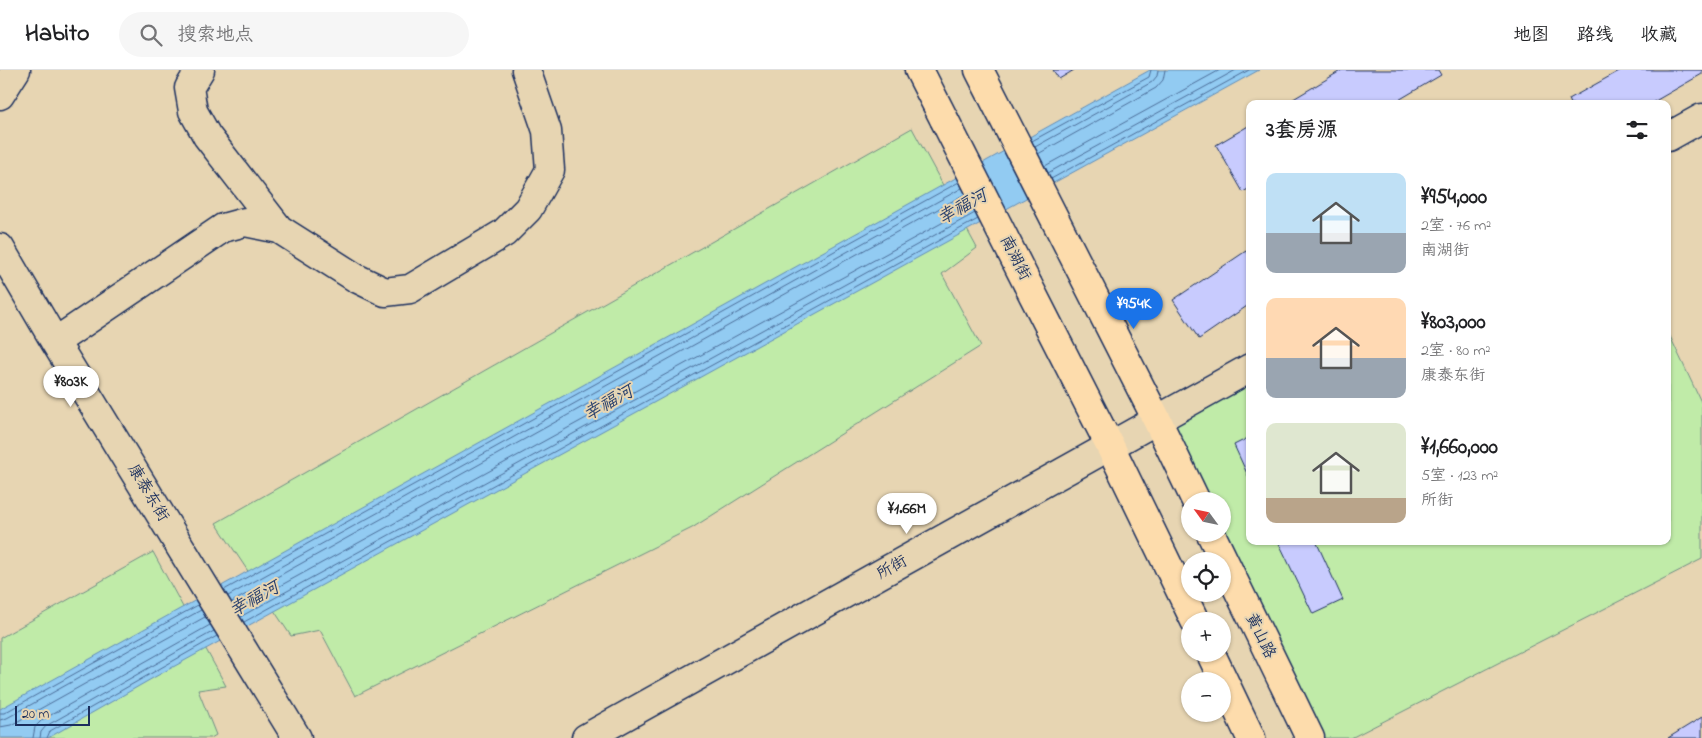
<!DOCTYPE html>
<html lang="zh">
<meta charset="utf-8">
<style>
:root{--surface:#fff;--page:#f6f6f6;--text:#202124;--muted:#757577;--line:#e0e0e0;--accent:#1a73e8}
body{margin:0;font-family:"Indie Flower","LXGW WenKai TC",sans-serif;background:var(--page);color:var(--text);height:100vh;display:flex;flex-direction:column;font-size:19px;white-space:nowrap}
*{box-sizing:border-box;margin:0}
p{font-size:16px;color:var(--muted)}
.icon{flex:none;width:28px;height:28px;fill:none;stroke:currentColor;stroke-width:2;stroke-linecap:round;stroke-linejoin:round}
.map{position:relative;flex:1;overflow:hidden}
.sheet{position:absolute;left:1246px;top:30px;width:425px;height:445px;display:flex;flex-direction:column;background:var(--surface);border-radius:10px;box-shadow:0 1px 4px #0004}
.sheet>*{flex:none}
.needle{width:32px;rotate:303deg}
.fabs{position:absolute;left:1181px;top:422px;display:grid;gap:10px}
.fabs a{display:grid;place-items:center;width:50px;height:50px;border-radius:50%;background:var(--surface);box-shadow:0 1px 4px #0004;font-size:25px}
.scale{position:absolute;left:15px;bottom:12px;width:75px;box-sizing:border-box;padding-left:5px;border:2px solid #1b2f5e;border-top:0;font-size:14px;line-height:18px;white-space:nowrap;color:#1b2f5e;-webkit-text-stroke:4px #e7d5b2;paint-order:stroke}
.price{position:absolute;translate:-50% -42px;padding:0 11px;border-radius:18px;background:#fff;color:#222;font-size:16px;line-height:32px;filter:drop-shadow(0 1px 2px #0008)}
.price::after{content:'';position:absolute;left:50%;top:30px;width:15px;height:11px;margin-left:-8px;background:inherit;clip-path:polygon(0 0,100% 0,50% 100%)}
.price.selected{background:var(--accent);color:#fff}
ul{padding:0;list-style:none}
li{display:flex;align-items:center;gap:15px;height:125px;padding:0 20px}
li span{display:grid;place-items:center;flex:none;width:140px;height:100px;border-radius:10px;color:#555}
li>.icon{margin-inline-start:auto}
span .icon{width:60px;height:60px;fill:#fffc;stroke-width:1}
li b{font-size:21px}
h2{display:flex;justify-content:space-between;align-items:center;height:60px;padding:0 20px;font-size:21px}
header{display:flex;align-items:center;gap:30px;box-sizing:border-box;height:70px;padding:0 25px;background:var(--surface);border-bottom:1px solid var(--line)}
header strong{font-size:24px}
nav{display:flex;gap:28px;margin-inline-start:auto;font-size:18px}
.search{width:350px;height:45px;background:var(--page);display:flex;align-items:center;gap:12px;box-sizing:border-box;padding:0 18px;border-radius:28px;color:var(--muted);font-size:19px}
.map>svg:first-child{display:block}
.green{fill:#c0eba8;stroke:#6e8d83}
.water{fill:#92cbf2;stroke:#628db7}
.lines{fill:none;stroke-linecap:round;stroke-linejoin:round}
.shore{stroke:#4b6d99;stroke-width:1}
.building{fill:#c8cbfe;stroke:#1b2f5e}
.minor-casing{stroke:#1b2f5e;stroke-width:31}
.major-casing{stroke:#1b2f5e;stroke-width:31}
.minor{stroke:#e7d5b2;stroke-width:28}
.major{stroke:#fddcac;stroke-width:28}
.major-bridge-casing{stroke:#1b2f5e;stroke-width:31;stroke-linecap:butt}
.major-bridge{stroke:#fddcac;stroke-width:28}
.labels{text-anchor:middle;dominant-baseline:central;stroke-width:4;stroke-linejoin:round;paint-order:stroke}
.street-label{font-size:16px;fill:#1b2f5e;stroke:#e7d5b2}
.water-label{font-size:18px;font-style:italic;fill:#273f6d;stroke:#e7d5b2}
</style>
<header>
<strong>Habito</strong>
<div class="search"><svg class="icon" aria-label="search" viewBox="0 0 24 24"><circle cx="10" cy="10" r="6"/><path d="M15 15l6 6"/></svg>搜索地点</div>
<nav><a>地图</a><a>路线</a><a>收藏</a></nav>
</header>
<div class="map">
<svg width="1702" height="668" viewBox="0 0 1702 668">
<rect width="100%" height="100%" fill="#e7d5b2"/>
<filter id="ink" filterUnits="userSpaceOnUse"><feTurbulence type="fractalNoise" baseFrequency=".02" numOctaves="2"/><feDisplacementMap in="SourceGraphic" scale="10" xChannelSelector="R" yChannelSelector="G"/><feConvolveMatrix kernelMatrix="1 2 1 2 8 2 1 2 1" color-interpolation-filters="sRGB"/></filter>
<g filter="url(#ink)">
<!-- green -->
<path class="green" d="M912,58L977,178L942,204L981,276L692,458L355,626L320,560L291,566L216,453Z
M1668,262L1702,334V489L1351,668H1310L1222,464V431H1196L1157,350L1250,297V471H1668Z
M153,482L226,616L198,620L216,665L211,668H0V568Z"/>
<!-- water -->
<path class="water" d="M1150,0H1259L153,608L48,668H0V639Z"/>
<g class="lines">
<!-- shore -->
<path class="shore" d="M1032,71L1149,7L1151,0
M1035,77L1152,12L1157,6L1158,0
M1038,84L1156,18L1163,10L1165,0
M1045,96L1220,0
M1048,103L1236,0
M1051,109L1249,0
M224,520L959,112
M228,526L962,118
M232,532L965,124
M236,540L971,137
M240,547L975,143
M244,552L978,149
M0,643H4L198,535
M0,650L7,648L201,540
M0,657L11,655L205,547
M33,668L35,657L42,650L210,555
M40,668L41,662L46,656L214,561
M47,668L50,661L217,566"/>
</g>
<!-- building -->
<path class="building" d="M1053,0H1074L1059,9Z
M1342,0H1438L1441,5L1392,34H1285Z
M1621,0H1702V4L1650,34H1571L1569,29Z
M1250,55V118L1243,122L1216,75Z
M1246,181L1250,186V234L1199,269L1173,230Z
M1250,367V410L1234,375Z
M1278,471H1316L1343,530L1313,544Z
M1702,647V668H1668Z"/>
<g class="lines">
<!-- minor casing -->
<g class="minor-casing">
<path id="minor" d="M200,0L189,18L193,41L207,66L279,159L356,208L385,222L410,219L504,163L528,139L550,100L547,61L526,0
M0,25L16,0
M1668,67L1702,48
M0,178L55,272L297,668
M55,272L223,158L245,152L279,159
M586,668L1250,298"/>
</g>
<!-- major casing -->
<g class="major-casing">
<path id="major" d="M919,0L944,49
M979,0L1157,350L1196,431
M1028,215L1110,376L1195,551
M1211,464L1310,668
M1211,584L1251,668"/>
</g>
<!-- minor -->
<use href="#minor" class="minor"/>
<!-- major -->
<use href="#major" class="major"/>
<!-- major-bridge casing -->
<g class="major-bridge-casing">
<path id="major-bridge" d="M944,49L1028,215"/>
</g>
<!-- major-bridge -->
<use href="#major-bridge" class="major-bridge"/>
</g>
</g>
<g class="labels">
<!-- street labels -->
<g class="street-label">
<text transform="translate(1015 188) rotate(63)">南湖街</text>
<text transform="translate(148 423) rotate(59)">康泰东街</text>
<text transform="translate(892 498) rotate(-29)">所街</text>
<text transform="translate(1260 566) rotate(64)">黄山路</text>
</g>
<!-- water labels -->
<g class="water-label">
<text transform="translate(963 138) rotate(-29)">幸福河</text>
<text transform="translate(609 334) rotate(-29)">幸福河</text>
<text transform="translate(255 530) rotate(-29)">幸福河</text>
</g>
</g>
</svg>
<div class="fabs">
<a><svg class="needle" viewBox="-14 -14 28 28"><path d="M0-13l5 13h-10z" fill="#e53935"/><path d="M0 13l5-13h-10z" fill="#757577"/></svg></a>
<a><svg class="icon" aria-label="locate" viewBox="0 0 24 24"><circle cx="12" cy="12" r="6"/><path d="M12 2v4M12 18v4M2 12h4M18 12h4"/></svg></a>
<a>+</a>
<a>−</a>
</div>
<div class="scale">20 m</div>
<b class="price selected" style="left:1134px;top:260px">¥954K</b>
<b class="price" style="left:71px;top:338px">¥803K</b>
<b class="price" style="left:907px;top:465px">¥1.66M</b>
<section class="sheet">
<h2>3套房源<svg class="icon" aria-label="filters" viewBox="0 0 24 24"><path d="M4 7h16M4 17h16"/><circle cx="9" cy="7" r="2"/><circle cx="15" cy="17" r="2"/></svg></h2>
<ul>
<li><span style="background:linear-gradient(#bfe0f5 60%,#9aa5b1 0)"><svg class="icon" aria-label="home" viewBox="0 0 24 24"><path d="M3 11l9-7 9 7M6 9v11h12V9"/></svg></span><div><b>¥954,000</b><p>2室 · 76 m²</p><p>南湖街</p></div></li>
<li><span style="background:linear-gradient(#ffd9b3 60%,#9aa5b1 0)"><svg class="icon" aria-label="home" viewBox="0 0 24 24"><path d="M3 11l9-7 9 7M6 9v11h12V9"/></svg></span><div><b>¥803,000</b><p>2室 · 80 m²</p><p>康泰东街</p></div></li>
<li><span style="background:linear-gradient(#dfe7d0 75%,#b9a48a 0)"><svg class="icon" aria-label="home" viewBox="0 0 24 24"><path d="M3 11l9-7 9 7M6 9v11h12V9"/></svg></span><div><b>¥1,660,000</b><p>5室 · 123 m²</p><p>所街</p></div></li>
</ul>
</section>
</div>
